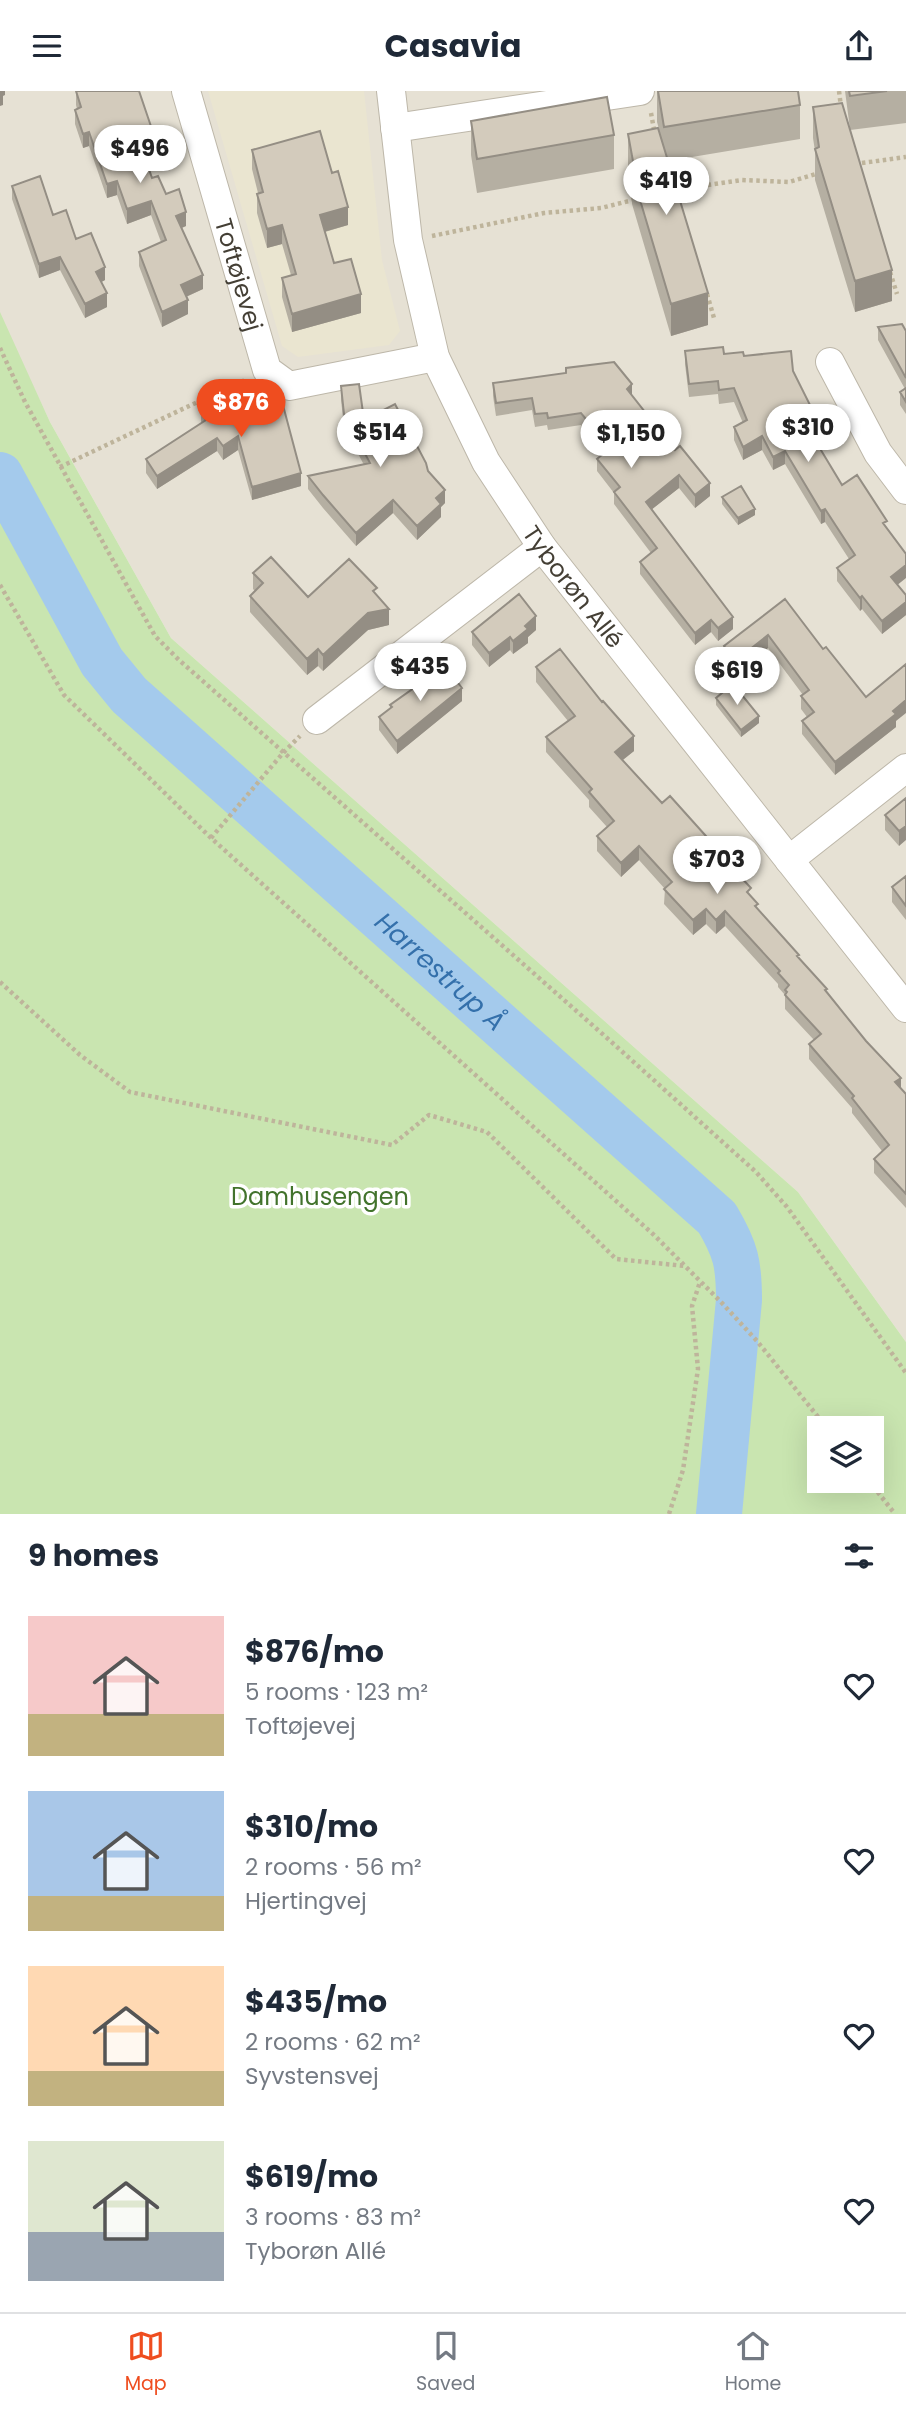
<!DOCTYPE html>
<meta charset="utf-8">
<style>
:root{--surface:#fff;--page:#f2f2f3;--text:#1f2937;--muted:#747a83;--line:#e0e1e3;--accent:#ef4d1f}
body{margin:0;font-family:Poppins,sans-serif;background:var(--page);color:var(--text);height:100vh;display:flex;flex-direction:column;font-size:26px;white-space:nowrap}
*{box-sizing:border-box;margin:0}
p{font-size:23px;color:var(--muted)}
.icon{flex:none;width:38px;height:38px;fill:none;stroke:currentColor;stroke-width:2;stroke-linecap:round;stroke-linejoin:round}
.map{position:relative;height:1423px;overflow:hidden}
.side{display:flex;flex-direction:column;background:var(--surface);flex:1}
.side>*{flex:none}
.fabs{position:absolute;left:807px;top:1325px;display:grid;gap:14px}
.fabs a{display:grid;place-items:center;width:77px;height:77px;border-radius:0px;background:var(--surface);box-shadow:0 7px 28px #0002;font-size:35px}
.price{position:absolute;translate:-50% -60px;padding:0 16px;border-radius:24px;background:#fff;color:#222;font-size:23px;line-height:46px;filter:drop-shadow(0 2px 4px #0008)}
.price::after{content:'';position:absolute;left:50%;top:42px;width:21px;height:16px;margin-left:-10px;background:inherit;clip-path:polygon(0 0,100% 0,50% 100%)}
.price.selected{background:var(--accent);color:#fff}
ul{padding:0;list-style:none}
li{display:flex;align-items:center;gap:21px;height:175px;padding:0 28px}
li span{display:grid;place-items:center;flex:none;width:196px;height:140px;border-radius:0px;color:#555}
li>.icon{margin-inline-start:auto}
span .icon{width:84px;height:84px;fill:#fffc;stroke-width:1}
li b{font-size:30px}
h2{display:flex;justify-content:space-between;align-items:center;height:84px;padding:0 28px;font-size:30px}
header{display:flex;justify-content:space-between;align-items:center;height:91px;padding:0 28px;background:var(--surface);font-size:32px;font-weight:700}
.dock{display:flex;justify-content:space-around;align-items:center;height:98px;border-top:2px solid var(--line);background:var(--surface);font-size:19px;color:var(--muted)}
.dock a{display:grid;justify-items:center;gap:4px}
.dock .selected{color:var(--accent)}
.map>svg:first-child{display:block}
.residential{fill:#e6e1d4}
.education{fill:#eae5d0}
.green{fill:#c9e5b0;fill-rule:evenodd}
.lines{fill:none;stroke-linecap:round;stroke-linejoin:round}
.river{stroke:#a4caec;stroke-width:46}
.minor-casing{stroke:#bdb7a9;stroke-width:30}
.path{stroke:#beb49b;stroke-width:4.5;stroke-dasharray:3.5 3.5;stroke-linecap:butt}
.minor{stroke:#fff;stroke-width:28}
.wall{fill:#b5afa2}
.shaded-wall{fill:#948e84}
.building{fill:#d3cbbc;stroke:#948e84;stroke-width:2}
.labels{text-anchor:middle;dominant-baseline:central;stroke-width:7;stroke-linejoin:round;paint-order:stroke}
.street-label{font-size:24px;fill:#443f35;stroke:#fff}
.park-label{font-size:24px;fill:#42732c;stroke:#fff}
.water-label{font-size:26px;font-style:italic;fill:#3470ab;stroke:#fff}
</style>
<header><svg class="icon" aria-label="menu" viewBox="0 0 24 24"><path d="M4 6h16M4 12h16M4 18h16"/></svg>Casavia<svg class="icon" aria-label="share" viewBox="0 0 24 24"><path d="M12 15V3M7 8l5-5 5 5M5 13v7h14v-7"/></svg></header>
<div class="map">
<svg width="906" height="1423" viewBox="0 0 906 1423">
<rect width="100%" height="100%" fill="#f2efe6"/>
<!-- residential -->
<path class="residential" d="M0,0H906V1251L798,1101L171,547L50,331L0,224Z"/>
<!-- education -->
<path class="education" d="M208,0H364L382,169L400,240L389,254L298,266L282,255Z"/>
<!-- green -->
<path class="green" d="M0,221L50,331L171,547L798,1101L906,1251V1423H0ZM872,1337V1390H819V1337Z"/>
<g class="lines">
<!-- river -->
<path class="river" id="s1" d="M0,384L102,571L129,604L717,1127C736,1159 739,1173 739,1209L719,1423"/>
<!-- minor casing -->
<g class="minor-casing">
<g id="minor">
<path id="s2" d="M186,0L267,279L289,295L435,266"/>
<path id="s3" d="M391,0L408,149L435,266L486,371L542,456L906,917"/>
<path d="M395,37L640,0"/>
<path d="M830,271L878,362L906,399"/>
<path d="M317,629L542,456"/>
<path d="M789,769L906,677"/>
</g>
</g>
<!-- path -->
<path class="path" d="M839,0L841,16
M651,22L655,44
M855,73L906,66
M673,99L742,89L789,91L819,82
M432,145L544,122L601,117L637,108
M890,181L897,203
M707,203L714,227
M0,257L25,311L155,545L179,569L607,947L756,1081L787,1116L906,1282
M60,376L244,289
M0,494L64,604L211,747L654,1144L721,1211L757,1250L827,1337
M211,747L283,662L300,645
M0,891L80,964L130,1001L392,1054L429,1024L487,1041L616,1168L685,1175
M869,1390L895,1423
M669,1423L683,1379L698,1278L692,1215L700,1191"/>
<!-- minor -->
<use href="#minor" class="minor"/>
</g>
<!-- wall -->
<path class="wall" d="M76,0L158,71L147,74L152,87L166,103L186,135L182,137L203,198L186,206L188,223L162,236L139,175V161L161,151L151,124L127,133L117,104L107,107L89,55L83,57L75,33V19L77,18L76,14Z
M657,0H798L800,14V48L668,70L708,234L671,245L632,113V96L628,74V43L659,38L657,31Z
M845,0H906V32L850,39L892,210L855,221L815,89V60L813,47V16L850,38Z
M471,30L614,44V78L477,102L471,64Z
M252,59L332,82L348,134L325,141L334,172L361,222L292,241L282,206V187L291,184L282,153L267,157L257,122V103L258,102L252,78Z
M12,95L53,124L76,148L105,189L101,191L107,216L85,227L60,179L39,187L12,108Z
M878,236L906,240V323L900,314V301L905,298L878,249Z
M685,260L744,265L793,280L818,343L813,346L842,394L887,437L897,494L906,504V524L882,543L862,518L860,520L837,490V477L849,468L825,431L821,433L785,373L773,379L762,359L743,369L734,349V336L743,332L734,311L719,313L718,303L689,306L685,273Z
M566,277L632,305L710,405L695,417L679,397L652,418L733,538L718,550L711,541L695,554L640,483V471L651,462L614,413V402L597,380V368L604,362L581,334L548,339L547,334L535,336L532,319L496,325L493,305V292L566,282Z
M341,295L364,329L428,380L445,412L441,416V426L417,449L393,422L356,455L323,417L308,398V385L364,374L344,336L341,309Z
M231,307L301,395L252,409L238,359L223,369L217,360L157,398L146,382V368L201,333V322Z
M722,406L755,424L738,434L722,413Z
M253,482L308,506L377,505L389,534L368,539L323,580L318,575L307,584L250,521V505L255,500L253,498Z
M785,508L823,558L866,606L896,630V636L835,684L802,643V630L807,626L801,618V605L803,604L768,557L735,583L724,569V555Z
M536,539L528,546V552L513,563L510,559L489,576L472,554V541Z
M536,576L634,660L623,669L662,712L723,767L751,805L758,818L799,867L906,1003V1117L874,1082V1068L882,1060L852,1022V1017L809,968V953L814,949L785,918V904L778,896V893L725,835L716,843L706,833L693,844L664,813L665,798L639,769L621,786L597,760V745L607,736L589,716V709L546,661V646L568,630L536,591Z
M716,607L759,632L741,646L716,614Z
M462,610L397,663L379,639V626L390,617V614Z
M906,707L899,755L885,739V724Z
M906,785V829L892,811V796Z"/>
<!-- shaded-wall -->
<path class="shaded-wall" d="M0,0H5V4L3,5V14L0,15Z
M89,41V55L83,57V43Z
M158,56V71L143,75V61Z
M117,90V104L107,107V93Z
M151,110V124L127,133V118Z
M348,116V134L320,142V124Z
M186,121V135L176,139V125Z
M282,134V153L267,157V138Z
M60,166V179L39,187V173Z
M105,176V189L96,194V181Z
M892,179V210L855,221V190Z
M203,184V198L181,208V194Z
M107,202V216L85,227V213Z
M708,202V234L671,245V213Z
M361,203V222L292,241V223Z
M188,209V223L162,236V221Z
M632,293V306L627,298Z
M818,330V343L807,349V336Z
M238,345V359L223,369V355Z
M762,345V359L743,369V356Z
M217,347V360L157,398V385Z
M785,360V373L773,379V366Z
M301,382V395L252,409V396Z
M679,384V397L646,423V411Z
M710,392V405L695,417V404Z
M445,399V412L441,416V426L417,449V435L436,407Z
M393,409V422L356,455V442Z
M755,418V424L738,434V427Z
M825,418V431L821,433V420Z
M906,474V487L891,499V486Z
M862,505V518L860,520V507Z
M906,511V524L882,543V530Z
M389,518V534L368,539L323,580V564L368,522Z
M536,525V539L528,546V552L513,563V550L525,535Z
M733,526V538L718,550V537Z
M711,529V541L695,554V542Z
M768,544V557L735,583V570Z
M510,546V559L489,576V562Z
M318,558V575L307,584V568Z
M462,597V610L397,663V650Z
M906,609V622L896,630V636L835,684V671Z
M759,625V632L741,646V639Z
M634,645V660L615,675V661Z
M906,735V749L899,755V740Z
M639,755V769L621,786V772Z
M706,818V833L693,844V829Z
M725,820V835L716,843V829Z
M901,987V1001L895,991Z"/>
<!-- building -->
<path class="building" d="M76,0H139L158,56L143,61L152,87L158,85L166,103L179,98L186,121L176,125L203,184L181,194L188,209L162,221L139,161L166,149L151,110L127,118L117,90L107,93L89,41L83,43L75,19L81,16Z
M658,0H798L800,14L664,36Z
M849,0H887L850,5Z
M607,6L614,44L477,68L471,30Z
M842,12L892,179L855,190L815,58L819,56L813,16Z
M658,37L708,202L671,213L632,82L635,81L628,43Z
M320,40L332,82L338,80L348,116L320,124L334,172L351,168L361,203L292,223L282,187L296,183L282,134L267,138L257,103L263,101L252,59Z
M40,85L53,124L66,119L76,148L91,142L105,176L96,181L107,202L85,213L60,166L39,173L12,95Z
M902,233L906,240V287L878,236Z
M723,256L724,263L743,261L744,265L791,260L793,280L818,330L807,336L842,394L857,384L887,430L883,432L906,463V474L891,486L906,504V511L882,530L862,505L860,507L837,477L855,464L825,418L821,420L785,360L773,366L762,345L743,356L734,336L747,329L734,297L719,299L718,290L689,293L685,260Z
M614,271L632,293L627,298L675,359L680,355L710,392L695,404L679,384L646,411L733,526L718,537L711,529L695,542L640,471L657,457L614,401L620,396L597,368L610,357L581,322L548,327L547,322L535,323L532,307L496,312L493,292L566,282V277Z
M359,293L364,329L395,313L426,372L428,380L445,399L436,407L441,413L417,435L393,409L356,442L323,404L308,385L370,372L344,323L341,295Z
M906,297V311L900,301Z
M280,303L301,382L252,396L238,345L223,355L217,347L157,385L146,368L206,329L201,322L231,307L232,310Z
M741,395L755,418L738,427L722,406Z
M271,466L308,506L349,468L377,497L373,500L389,518L368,522L323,564L318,558L307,568L250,505L263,492L253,482Z
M519,503L536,525L525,535L528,538L513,550L510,546L489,562L472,541Z
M785,508L823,558L826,556L866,606L906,573V609L893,620L896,623L835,671L802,630L814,621L801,605L809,599L768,544L735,570L724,555Z
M560,558L602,611L603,610L634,645L615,661L662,712L670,705L723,764L721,765L751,797L747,801L758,813L755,815L799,864L797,865L827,898L825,899L866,950L901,987L895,991L906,1003V1103L874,1068L889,1054L852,1007L854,1005L809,953L821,943L785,904L787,901L785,899L789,894L778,882L780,880L725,820L716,829L706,818L693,829L664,798L672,791L639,755L621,772L597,745L614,730L589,701L592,698L546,646L575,625L536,576Z
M445,575L462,597L397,650L379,626L392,616L390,614Z
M733,593L759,625L741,639L716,607Z
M906,707V735L899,740L885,724Z
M906,785V815L892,796Z"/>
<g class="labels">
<!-- street labels -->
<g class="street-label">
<text stroke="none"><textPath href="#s2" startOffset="191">Toftøjevej</textPath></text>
<text stroke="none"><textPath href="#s3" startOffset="539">Tyborøn Allé</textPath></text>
</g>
<!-- park labels -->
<g class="park-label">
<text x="320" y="1105">Damhusengen</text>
</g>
<!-- water labels -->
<g class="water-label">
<text stroke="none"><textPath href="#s1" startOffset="672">Harrestrup Å</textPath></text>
</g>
</g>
</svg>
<div class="fabs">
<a><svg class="icon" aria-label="layers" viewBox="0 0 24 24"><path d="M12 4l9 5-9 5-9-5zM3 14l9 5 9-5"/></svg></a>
</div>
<b class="price" style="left:140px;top:94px">$496</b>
<b class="price" style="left:666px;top:126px">$419</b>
<b class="price selected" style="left:241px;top:348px">$876</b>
<b class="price" style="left:808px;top:373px">$310</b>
<b class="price" style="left:380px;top:378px">$514</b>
<b class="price" style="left:631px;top:379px">$1,150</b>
<b class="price" style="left:420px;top:612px">$435</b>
<b class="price" style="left:737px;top:616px">$619</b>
<b class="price" style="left:717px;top:805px">$703</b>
</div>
<section class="side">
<h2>9 homes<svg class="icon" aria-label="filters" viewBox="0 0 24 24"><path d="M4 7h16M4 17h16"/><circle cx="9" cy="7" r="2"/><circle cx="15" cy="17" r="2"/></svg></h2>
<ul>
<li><span style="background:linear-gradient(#f6c9c9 70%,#c2b280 0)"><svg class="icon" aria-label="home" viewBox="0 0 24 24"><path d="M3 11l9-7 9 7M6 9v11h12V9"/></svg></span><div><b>$876/mo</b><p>5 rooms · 123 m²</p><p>Toftøjevej</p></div><svg class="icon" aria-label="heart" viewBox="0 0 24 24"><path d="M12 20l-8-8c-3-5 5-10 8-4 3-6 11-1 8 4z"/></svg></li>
<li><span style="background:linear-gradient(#a9c7e8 75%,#c2b280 0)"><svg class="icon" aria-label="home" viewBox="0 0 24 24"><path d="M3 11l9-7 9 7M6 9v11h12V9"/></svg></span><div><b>$310/mo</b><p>2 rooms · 56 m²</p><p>Hjertingvej</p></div><svg class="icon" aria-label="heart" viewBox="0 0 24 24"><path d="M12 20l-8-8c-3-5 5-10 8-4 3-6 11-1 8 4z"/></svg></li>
<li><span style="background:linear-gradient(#ffd9b3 75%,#c2b280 0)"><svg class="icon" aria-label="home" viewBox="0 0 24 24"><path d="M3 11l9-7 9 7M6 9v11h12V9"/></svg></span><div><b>$435/mo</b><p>2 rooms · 62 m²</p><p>Syvstensvej</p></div><svg class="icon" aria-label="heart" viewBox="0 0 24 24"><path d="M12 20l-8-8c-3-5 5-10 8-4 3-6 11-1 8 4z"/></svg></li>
<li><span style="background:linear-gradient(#dfe7d0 65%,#9aa5b1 0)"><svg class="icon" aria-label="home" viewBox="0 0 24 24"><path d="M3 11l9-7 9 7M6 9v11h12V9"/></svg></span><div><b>$619/mo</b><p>3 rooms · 83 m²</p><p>Tyborøn Allé</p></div><svg class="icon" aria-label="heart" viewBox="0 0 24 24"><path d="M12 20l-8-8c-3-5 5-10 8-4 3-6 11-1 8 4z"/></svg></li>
</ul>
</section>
<nav class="dock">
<a class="selected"><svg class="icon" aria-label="map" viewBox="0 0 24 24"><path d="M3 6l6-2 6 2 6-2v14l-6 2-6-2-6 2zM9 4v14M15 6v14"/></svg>Map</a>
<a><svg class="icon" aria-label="saved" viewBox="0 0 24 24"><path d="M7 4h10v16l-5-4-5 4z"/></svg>Saved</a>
<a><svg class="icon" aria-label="home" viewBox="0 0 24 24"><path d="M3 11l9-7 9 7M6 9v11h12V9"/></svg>Home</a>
</nav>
